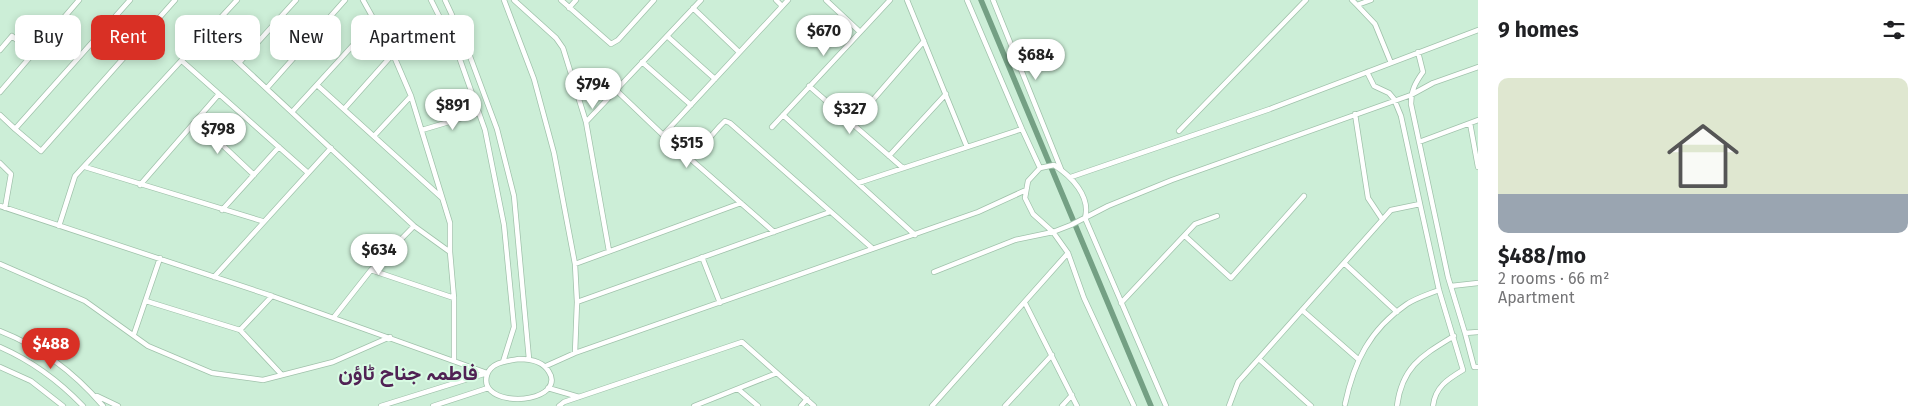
<!DOCTYPE html>
<meta charset="utf-8">
<style>
:root{--surface:#fff;--page:#f6f6f6;--text:#202124;--muted:#757577;--accent:#d93025}
body{margin:0;font-family:"Fira Sans",Vazirmatn,sans-serif;background:var(--page);color:var(--text);height:100vh;display:flex;flex-direction:column;font-size:19px;white-space:nowrap}
*{box-sizing:border-box;margin:0}
p{font-size:16px;color:var(--muted)}
.icon{flex:none;width:28px;height:28px;fill:none;stroke:currentColor;stroke-width:2;stroke-linecap:round;stroke-linejoin:round}
.map{position:relative;flex:1;overflow:hidden}
.details{display:flex;flex-direction:column;background:var(--surface);width:450px}
.details>*{flex:none}
.hud{position:absolute;left:15px;top:15px;width:475px;height:45px;display:flex;gap:10px}
.price{position:absolute;translate:-50% -42px;padding:0 11px;border-radius:18px;background:#fff;color:#222;font-size:16px;line-height:32px;filter:drop-shadow(0 1px 2px #0008)}
.price::after{content:'';position:absolute;left:50%;top:30px;width:15px;height:11px;margin-left:-8px;background:inherit;clip-path:polygon(0 0,100% 0,50% 100%)}
.price.selected{background:var(--accent);color:#fff}
ul{padding:0;list-style:none}
li{display:grid;align-content:center;gap:10px;height:265px;padding:0 20px}
li span{display:grid;place-items:center;height:155px;border-radius:10px;color:#555}
li>.icon{margin-inline-start:auto}
span .icon{width:90px;height:90px;fill:#fffc;stroke-width:1}
li b{font-size:21px}
h2{display:flex;justify-content:space-between;align-items:center;height:60px;padding:0 20px;font-size:21px}
.chip{padding:0 18px;border-radius:10px;background:var(--surface);box-shadow:0 2px 8px #0003;font-size:18px;line-height:45px}
.chip.selected{background:var(--accent);color:#fff}
main{display:flex;flex:1;min-height:0}
.map>svg:first-child{display:block}
.lines{fill:none;stroke-linecap:round;stroke-linejoin:round}
.canal{stroke:#74a084;stroke-width:5.5}
.street-casing{stroke:#a0c2ab;stroke-width:6}
.street{stroke:#fff;stroke-width:4.5}
.labels{text-anchor:middle;dominant-baseline:central;stroke-width:4;stroke-linejoin:round;paint-order:stroke}
.district-label{font-size:21px;font-weight:bold;fill:#502254;stroke:#d9fbe4}
</style>
<main>
<div class="map">
<svg width="1478" height="406" viewBox="0 0 1478 406">
<rect width="100%" height="100%" fill="#cceed7"/>
<g class="lines">
<!-- canal -->
<path class="canal" d="M981,0L1151,406"/>
<!-- street casing -->
<g class="street-casing">
<path id="street" d="M130,0L15,129L41,151L175,0
M296,0L239,63L414,226L450,252L454,298V359
M363,0L393,54L411,96L450,223V252
M431,0L458,54L485,130L504,225L514,327L503,362
M445,0L465,43L497,129L514,196L529,359
M504,0L534,79L554,153L575,264L577,302L575,353
M514,0L556,38L563,48L586,122L609,251
M561,0L611,44L618,40L654,0
M776,0L782,6
M826,0L860,32
M907,0L967,147
M967,0L1022,129L1040,168
M993,0L1061,169
M1352,0L1357,5L1371,0
M1357,5L1375,24L1391,63
M569,8L576,0
M693,8L739,52
M207,34L239,63
M667,36L715,79
M0,50L12,36L32,53
M1418,52L1423,72C1415,83 1411,91 1411,104L1448,277L1465,333L1478,332
M182,61L307,172
M642,62L691,105
M1367,72L1374,86L1389,93L1394,99L1401,116L1420,204
M317,85L442,198
M809,86L903,168
M267,88L345,0
M616,90L663,135L774,232
M0,92L79,0
M344,109L393,54
M292,112L376,20
M1355,114L1368,198L1382,219
M0,115L15,129
M783,115L915,235
M196,120L254,175
M586,122L701,0
M1470,123L1478,167
M852,124L924,41
M772,127L890,0
M422,130L479,113
M1179,131L1306,0
M663,135L788,0
M374,136L411,96
M1419,142L1478,120
M889,156L946,94
M691,159L720,126L725,121L730,123L872,248
M0,163L11,174L5,208
M85,167L262,221
M1071,177L1270,109L1478,30
M858,183L1022,129
M140,185L219,94
M0,206L272,296L487,373
M222,210L279,147
M59,226L75,176L237,0
M1185,236L1231,278L1304,196
M702,257L720,303
M1344,263L1397,312
M0,264L85,301L148,346L212,373L263,380L333,362L390,337
M575,264L741,203
M371,270L454,298
M934,272L1015,240L1053,232L1071,225L1108,206L1172,180L1411,95L1433,83L1478,67
M214,277L331,148
M1451,286L1478,283
M146,301L240,330L282,375
M577,302L830,212
M1025,303L1077,406
M1121,303L1195,224L1217,216
M1302,310L1358,359
M334,317L371,270L414,226
M240,330L272,296
M0,331C41,347 75,373 103,406
M1465,333L1474,367H1478
M134,334L160,258
M0,347C32,361 59,381 83,406
M519,359C530,359 543,361 549,372C553,378 552,384 548,389C531,406 479,401 487,375C491,362 507,361 519,359Z
M1259,359L1311,406
M546,366L575,353L978,212L1026,190
M0,367L31,381L63,406
M548,388L579,397
M738,389L758,406
M97,396L118,406
M1345,404C1354,362 1369,330 1407,304C1416,298 1429,294 1439,290
M381,406L487,373
M433,406L488,388
M559,406L564,402L742,342L814,406
M694,406L777,373
M801,406L807,399
M932,406L1068,253
M1005,406L1052,355
M1062,406L1072,395
M1134,406L1084,298L1068,253L1053,232L1033,214L1025,198L1028,181L1040,168L1054,165C1071,176 1091,196 1085,218L1166,406
M1229,406L1238,382L1391,210L1420,204L1439,290L1463,370C1448,379 1435,387 1433,406
M1397,406C1402,366 1423,355 1454,336"/>
</g>
<!-- street -->
<use href="#street" class="street"/>
</g>
<g class="labels">
<!-- district labels -->
<g class="district-label">
<text x="408" y="373">فاطمہ جناح ٹاؤن</text>
</g>
</g>
</svg>
<b class="price" style="left:824px;top:57px">$670</b>
<b class="price" style="left:1036px;top:81px">$684</b>
<b class="price" style="left:593px;top:110px">$794</b>
<b class="price" style="left:453px;top:131px">$891</b>
<b class="price" style="left:850px;top:135px">$327</b>
<b class="price" style="left:218px;top:155px">$798</b>
<b class="price" style="left:687px;top:169px">$515</b>
<b class="price" style="left:379px;top:276px">$634</b>
<b class="price selected" style="left:51px;top:370px">$488</b>
<div class="hud">
<a class="chip">Buy</a>
<a class="chip selected">Rent</a>
<a class="chip">Filters</a>
<a class="chip">New</a>
<a class="chip">Apartment</a>
</div>
</div>
<section class="details">
<h2>9 homes<svg class="icon" aria-label="filters" viewBox="0 0 24 24"><path d="M4 7h16M4 17h16"/><circle cx="9" cy="7" r="2"/><circle cx="15" cy="17" r="2"/></svg></h2>
<ul>
<li><span style="background:linear-gradient(#dfe7d0 75%,#9aa5b1 0)"><svg class="icon" aria-label="home" viewBox="0 0 24 24"><path d="M3 11l9-7 9 7M6 9v11h12V9"/></svg></span><div><b>$488/mo</b><p>2 rooms · 66 m²</p><p>Apartment</p></div></li>
</ul>
</section>
</main>
